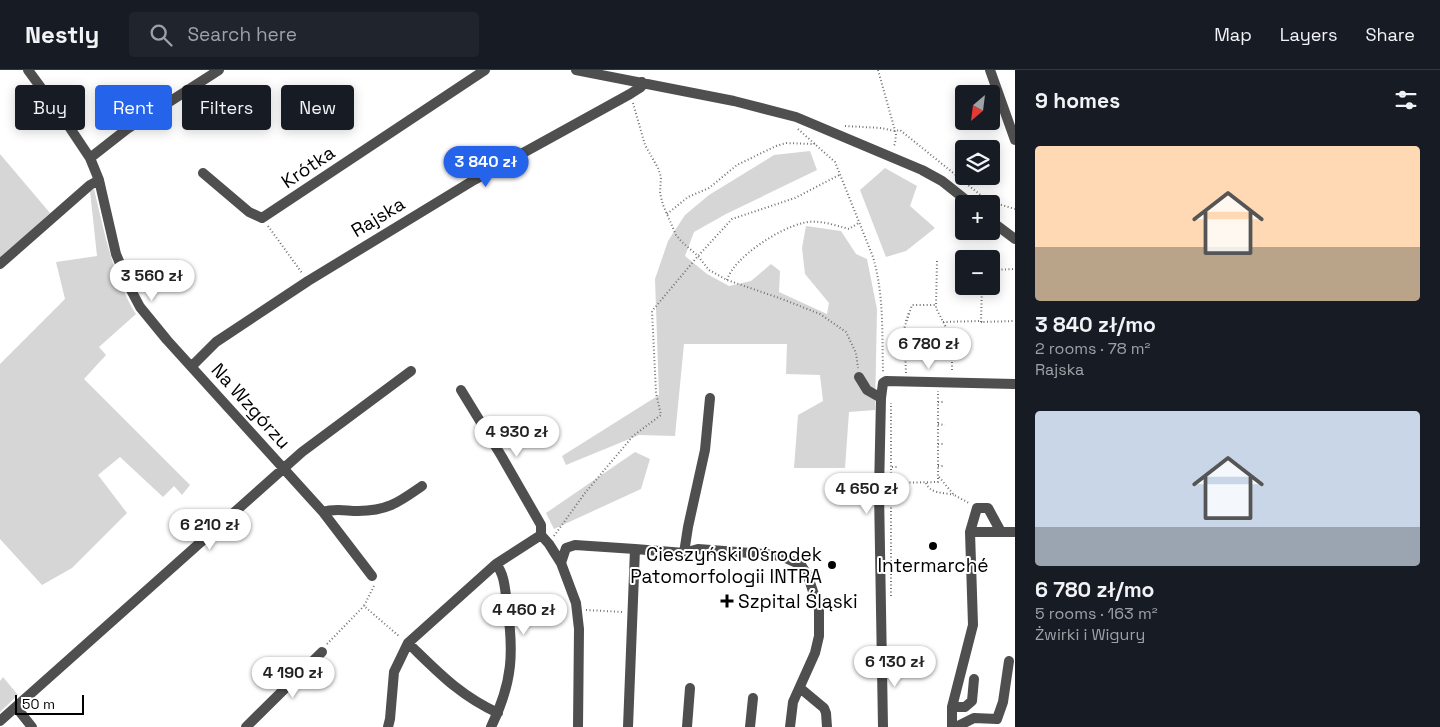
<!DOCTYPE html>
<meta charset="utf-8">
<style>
:root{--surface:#171b24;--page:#20242c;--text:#f1f3f6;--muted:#9ea1a6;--line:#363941;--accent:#2563eb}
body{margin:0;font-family:"Space Grotesk",sans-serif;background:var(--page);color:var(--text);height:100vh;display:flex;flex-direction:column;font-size:19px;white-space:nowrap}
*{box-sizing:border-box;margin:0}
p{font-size:16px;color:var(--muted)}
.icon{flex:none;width:28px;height:28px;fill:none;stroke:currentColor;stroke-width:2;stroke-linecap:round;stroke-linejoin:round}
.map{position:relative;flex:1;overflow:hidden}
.panel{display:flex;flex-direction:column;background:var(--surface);width:425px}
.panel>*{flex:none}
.top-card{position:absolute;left:15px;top:15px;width:475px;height:45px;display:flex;gap:10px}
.needle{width:32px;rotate:208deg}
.fabs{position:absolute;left:955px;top:15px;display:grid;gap:10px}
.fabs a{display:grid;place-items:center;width:45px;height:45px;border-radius:5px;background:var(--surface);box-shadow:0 2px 12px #0003;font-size:25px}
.scale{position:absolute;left:15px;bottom:12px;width:69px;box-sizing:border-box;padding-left:5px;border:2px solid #000;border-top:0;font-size:14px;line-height:18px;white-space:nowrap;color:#000;-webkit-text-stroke:4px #fff;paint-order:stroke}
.price{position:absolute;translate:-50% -42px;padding:0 11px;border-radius:18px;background:#fff;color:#222;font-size:16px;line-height:32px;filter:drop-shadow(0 1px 2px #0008)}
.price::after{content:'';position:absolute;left:50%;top:30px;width:15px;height:11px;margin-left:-8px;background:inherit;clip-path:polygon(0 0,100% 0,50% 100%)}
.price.current{background:var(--accent);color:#fff}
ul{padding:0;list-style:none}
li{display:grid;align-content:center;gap:10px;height:265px;padding:0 20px}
li span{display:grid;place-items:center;height:155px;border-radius:5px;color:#555}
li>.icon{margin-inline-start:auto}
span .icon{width:90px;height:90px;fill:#fffc;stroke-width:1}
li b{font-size:21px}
h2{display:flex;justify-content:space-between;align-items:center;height:60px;padding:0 20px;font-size:21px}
.tag{padding:0 18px;border-radius:5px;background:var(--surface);box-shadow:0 2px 12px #0003;font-size:18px;line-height:45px}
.tag.current{background:var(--accent);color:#fff}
header{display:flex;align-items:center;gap:30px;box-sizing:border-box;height:70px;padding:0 25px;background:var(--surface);border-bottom:1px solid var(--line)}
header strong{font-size:24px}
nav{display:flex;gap:28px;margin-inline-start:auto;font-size:18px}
.search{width:350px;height:45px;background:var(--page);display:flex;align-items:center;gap:12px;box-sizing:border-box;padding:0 18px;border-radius:5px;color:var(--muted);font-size:19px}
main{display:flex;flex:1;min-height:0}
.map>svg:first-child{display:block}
.green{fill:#d6d6d6}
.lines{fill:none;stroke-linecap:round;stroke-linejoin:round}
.path{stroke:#717171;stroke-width:2;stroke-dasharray:1 2.5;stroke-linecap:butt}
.minor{stroke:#4f4f4f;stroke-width:10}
.poi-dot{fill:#000;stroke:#fff;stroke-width:2}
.labels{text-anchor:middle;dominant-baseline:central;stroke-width:4;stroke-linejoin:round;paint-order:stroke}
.street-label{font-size:19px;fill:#000;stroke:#fff}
.poi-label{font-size:19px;fill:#000;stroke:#fff;text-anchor:end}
</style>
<header>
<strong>Nestly</strong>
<div class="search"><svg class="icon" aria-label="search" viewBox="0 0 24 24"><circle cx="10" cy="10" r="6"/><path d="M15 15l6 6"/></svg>Search here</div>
<nav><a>Map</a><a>Layers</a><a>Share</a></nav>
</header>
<main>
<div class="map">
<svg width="1015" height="657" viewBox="0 0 1015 657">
<rect width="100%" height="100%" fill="#fff"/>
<!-- green -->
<path class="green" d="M810,81L817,100L726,144L694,162L685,186L707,204L729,216L751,211L771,194L780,201L779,222L827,244L829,233L805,204L802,178L806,156L841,161L856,184L867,189L877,239L875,340L849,342L845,398H794L798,345L823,331L820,305L786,304L787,274H684L675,366L639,365L566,395L562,386L659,325L655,209L668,171L685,145L709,125L774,85Z
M0,84L50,143L0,189Z
M885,98L917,116L910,136L935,158L906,181L886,187L860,120Z
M94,119C104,161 113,208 136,244L99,277L106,285L84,309L190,415L182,425L174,416L163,427L120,387L98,405L127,443L72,498L42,515L0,469V294L65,229L56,192L97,186L90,121Z
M635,382L650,389L641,419L554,459L546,443Z
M3,607L18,625L0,642V611Z"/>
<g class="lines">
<!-- path -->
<path class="path" d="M878,0L896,64L895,74L893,77
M633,33L645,75L658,98L661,107L660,123L663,135L676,165L682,172L698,186L709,200L727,210L782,229L820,244L846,262L856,283L858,298
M845,56L881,58L895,61L900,60L988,131L1015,139
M798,59L835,92L873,187C884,224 882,264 883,302
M667,144L688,127L709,118L737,95L776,76L786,73L814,74L815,73
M268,156L302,203
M937,191L936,238L952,269V302
M991,200L1015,199
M727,210C734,187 780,158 803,153C818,149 834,155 849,159L860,152
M982,216L981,252L1015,251
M906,251L909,242
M943,252L980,251L983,253
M906,303L904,259L912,235H936
M938,332H944
M938,354L945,355
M938,374H945
M938,396H945
M892,397H897
M939,407L954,425L969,433
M892,413L938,412V321
M904,413V406
M926,413C930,424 943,422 954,425
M554,466L585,423L633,366L661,345L656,323L652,241L698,186L732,149L795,128L841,104
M374,516L364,536L400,567
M891,526V333
M586,540L623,542
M327,574L364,536"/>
<!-- minor -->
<path class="minor" d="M28,0L64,49L90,88L99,110L116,184L131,220L140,237L167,270L323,442L372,506
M576,0L734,31L796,47L922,100L942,111L971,134
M990,0L1015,70
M90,88L127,59L219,0
M203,103L249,142L262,148L485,0
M991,151L1015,169
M0,194L90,115L99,110
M192,296L216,272L308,211L474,110L630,24L641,17L642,12
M859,307L867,320L881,328
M461,320L502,387L541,455V465
M323,442C335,438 346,441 358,441C388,441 399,432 422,416
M970,462L977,438H988L1001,462
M541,465L549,474L561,493L576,533L579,559L578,657
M635,479L684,483L698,479L765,484L781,486L801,495L808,506L819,540V566L815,583L793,632L790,657
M684,483L688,457L705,380L710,328
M561,493L566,478L575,475L635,479L628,657
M408,573C438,602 459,625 498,643
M800,618L824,638L826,643L827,657
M16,637L32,657
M952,637H965L972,631L974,609
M0,651L302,382L411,301
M246,657L322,582
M388,657L390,649L394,602L408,573L496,494L541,465
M491,657C513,612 514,582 507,534C505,520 505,505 496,494
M687,657L690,618
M750,657L753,628
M883,657L879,421L881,328L883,313L886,311L1015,314
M952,657V637L973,555L970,462H1015
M956,657L974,648L997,649L1003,632L1009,591"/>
</g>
<!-- markers -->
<g class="poi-dot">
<circle cx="933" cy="476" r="5"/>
<circle cx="832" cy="495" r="5"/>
<path d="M724.5 523.5h5v5h5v5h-5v5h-5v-5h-5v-5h5z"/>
</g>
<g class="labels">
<!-- street labels -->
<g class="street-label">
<text transform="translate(308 97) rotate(-34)">Krótka</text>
<text transform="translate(378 147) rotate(-31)">Rajska</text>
<text transform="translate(251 336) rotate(48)">Na Wzgórzu</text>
</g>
<!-- poi labels -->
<g class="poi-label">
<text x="822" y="484">Cieszyński Ośrodek<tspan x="822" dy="22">Patomorfologii INTRA</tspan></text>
<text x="933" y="495" text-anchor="middle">Intermarché</text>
<text x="738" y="531" text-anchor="start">Szpital Śląski</text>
</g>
</g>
</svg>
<div class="fabs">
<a><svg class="needle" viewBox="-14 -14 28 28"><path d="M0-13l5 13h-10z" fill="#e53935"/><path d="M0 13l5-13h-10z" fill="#9ea1a6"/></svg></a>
<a><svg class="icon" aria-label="layers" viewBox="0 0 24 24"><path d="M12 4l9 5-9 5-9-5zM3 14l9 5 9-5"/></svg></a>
<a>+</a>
<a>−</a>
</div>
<div class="scale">50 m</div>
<b class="price current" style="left:486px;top:118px">3 840 zł</b>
<b class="price" style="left:152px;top:232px">3 560 zł</b>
<b class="price" style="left:929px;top:300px">6 780 zł</b>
<b class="price" style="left:517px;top:388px">4 930 zł</b>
<b class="price" style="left:867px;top:445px">4 650 zł</b>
<b class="price" style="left:210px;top:481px">6 210 zł</b>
<b class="price" style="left:524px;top:566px">4 460 zł</b>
<b class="price" style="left:895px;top:618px">6 130 zł</b>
<b class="price" style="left:293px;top:629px">4 190 zł</b>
<div class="top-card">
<a class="tag">Buy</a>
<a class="tag current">Rent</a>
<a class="tag">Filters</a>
<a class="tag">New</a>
</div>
</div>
<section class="panel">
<h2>9 homes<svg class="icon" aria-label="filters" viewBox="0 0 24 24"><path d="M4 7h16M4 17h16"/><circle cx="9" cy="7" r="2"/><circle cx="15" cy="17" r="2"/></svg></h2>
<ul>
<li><span style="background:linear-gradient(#ffd9b3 65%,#b9a48a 0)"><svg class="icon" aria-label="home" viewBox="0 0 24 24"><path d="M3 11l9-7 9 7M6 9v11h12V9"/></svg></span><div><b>3 840 zł/mo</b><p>2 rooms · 78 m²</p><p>Rajska</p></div></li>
<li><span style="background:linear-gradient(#c9d6e8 75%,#9aa5b1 0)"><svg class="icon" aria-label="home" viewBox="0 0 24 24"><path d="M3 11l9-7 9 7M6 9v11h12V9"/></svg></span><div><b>6 780 zł/mo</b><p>5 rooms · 163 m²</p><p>Żwirki i Wigury</p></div></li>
</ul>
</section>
</main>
